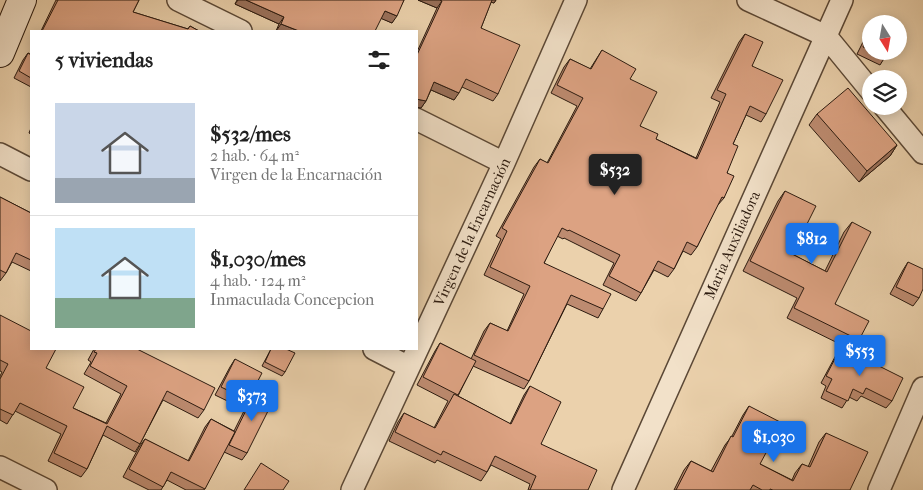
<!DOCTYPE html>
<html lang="es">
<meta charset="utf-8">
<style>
:root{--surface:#fff;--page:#f6f6f6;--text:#222;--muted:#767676;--line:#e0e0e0;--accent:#1a73e8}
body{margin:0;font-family:"IM FELL French Canon",serif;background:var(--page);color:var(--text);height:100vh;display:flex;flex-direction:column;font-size:19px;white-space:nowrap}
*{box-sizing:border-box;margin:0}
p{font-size:16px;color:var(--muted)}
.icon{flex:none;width:28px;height:28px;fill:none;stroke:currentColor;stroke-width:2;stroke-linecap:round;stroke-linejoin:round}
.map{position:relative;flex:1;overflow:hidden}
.drawer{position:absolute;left:30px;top:30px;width:388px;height:320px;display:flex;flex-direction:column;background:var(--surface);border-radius:0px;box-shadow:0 2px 12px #0003}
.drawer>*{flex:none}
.needle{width:32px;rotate:169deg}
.fabs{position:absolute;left:862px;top:15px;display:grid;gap:10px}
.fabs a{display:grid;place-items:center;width:45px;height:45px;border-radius:50%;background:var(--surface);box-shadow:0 2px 12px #0003;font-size:25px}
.price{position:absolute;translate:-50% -42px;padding:0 11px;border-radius:5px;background:var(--accent);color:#fff;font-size:16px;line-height:32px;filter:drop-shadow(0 1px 2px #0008)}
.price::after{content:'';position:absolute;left:50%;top:30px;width:15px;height:11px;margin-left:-8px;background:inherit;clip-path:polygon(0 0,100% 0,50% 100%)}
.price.current{background:#222;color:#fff}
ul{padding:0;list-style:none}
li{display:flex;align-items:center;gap:15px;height:125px;padding:0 25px}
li+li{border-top:1px solid var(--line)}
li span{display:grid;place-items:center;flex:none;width:140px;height:100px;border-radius:0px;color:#555}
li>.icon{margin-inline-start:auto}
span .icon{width:60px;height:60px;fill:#fffc;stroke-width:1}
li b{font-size:21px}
h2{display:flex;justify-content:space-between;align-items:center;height:60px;padding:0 25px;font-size:21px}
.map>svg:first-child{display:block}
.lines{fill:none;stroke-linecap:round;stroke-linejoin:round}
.street-casing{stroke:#5b4836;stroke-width:24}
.secondary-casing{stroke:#2b1a0f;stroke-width:30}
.street{stroke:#f2e1c9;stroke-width:21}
.secondary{stroke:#f2e1c9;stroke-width:28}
.wall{fill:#bd8b70;stroke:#2b1a0f}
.shaded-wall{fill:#9a715b;stroke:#2b1a0f}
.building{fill:#dca282;stroke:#2b1a0f}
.labels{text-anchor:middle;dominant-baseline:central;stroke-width:4;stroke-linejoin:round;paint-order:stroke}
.street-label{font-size:15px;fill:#2b1a0f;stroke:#f2e1c9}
</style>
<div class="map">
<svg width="923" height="490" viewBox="0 0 923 490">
<rect width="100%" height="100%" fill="#ebd1ac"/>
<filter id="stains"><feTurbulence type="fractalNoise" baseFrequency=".004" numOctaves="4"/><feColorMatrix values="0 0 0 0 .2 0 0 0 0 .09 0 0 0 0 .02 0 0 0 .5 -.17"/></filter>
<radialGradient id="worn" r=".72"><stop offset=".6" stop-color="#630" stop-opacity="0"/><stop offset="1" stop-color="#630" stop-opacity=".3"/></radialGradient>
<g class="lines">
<!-- street casing -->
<g class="street-casing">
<path id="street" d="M178,0L241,31
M748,0L826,36L871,91
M884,106L923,153
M416,119L504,163
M0,154L31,170
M374,349L409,367
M0,467L46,490
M352,490L504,163L576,0
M623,490L842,0
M879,490L923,388"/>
</g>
<!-- secondary casing -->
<g class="secondary-casing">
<path id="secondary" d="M0,53L22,0"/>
</g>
<!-- street -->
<use href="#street" class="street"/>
<!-- secondary -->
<use href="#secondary" class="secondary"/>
</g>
<!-- wall -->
<path class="wall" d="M56,0H139L133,12L188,29L190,26L199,31H41Z
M237,0H404L392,23L381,18L276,31L279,24L235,4Z
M418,0H496L494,3L491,2L481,28L498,94L493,101L462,87L454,100L431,90L426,101L421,108L416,107V54L437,8Z
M871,26V51H888L885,57L880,65L857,54Z
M745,34L752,66L766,114L761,122L746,115L733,144L727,173L724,198L717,206L697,247L691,255L683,251L674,269L668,277L654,270L641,293L636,301L603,285L614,263L564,238L563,239L557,236L544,263L603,309L598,318L567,304L529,381L524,389L473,366L458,396L510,424L524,395L530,386L541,444L588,490H528L530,484L491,465L487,472L481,481L437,460L435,463L389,441L398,422L404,413L434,428L448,401L417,385L435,351L440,343L471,359L484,331L490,323L507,331L524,294L484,275L501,239L496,236L534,167L540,159L547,163L577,106L551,93L564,67L570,59L590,69L602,50L630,79L640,126L656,139L696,158L720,102L711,98L739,42Z
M31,51V87L14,78L23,60L28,53L30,54Z
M817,114L897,145L890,156L859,182L809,125Z
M31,128V134L29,133Z
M785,191L792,254L825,271L844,232L852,222L835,304L859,340L852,350L787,318L797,298L743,271L778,201Z
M0,197L31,213V271L12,262L6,273L0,281Z
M908,262L919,298L913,306L890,294L903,270Z
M0,315L46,368L73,408L106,423L121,394L84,374L91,362L88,360L94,349H137L204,410L198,418L163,400L140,444L135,452L103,435L87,469L81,477L48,461L61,434L15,411L7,424L0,420V376L2,372L0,371Z
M841,347L892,401L886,408L861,396L857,401L849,397L842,408L821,398L826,386L821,383L836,355Z
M271,349H286L285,372L282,376L262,366Z
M235,359L248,400L242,408L215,395L230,367Z
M256,390L247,453L242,460L224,452L204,490H186L167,480L161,490H149L123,477L139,447L145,439L188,461L205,427L211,419L234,431L251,397Z
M749,406L760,464L792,480L795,473L802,464L808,467L819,442L826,433L850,490H674L684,470L691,461L711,471L725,445L732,436L743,415Z"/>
<!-- shaded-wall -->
<path class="shaded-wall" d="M238,0H246L284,17L279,24L235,4Z
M418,0H440L442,1L437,8Z
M491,0H496L494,3L490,2Z
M385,11L397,16L392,23L380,18Z
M281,24L299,31H276Z
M434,82L459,93L454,100L429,89Z
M416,99L426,101L421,108L416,107Z
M897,145L890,156L859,182L867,171Z"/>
<!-- building -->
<path class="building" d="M58,0H139L133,12L188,29L190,26L199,31H42Z
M246,0H404L397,16L385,11L375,31H299L281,24L284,17Z
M440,0H492L481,28L520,45L498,94L466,79L459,93L434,82L426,101L416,99V60L417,58L416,57L442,1Z
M871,29V50L863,47Z
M745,34L763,42L752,66L783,80L766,114L750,106L733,144L738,146L727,173L734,176L724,198L722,197L697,247L687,242L674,269L658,261L641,293L609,276L620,255L569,230L568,231L562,228L544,263L611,294L603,309L571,295L529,381L474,355L490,323L508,331L530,286L490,267L507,231L502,228L540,159L548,163L583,98L557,85L570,59L591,69L602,50L636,69L630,79L657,92L640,126L658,134L656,139L697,159L726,94L717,90Z
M873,51H888L885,57Z
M28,53L31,55V54V78L19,71Z
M848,88L897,145L867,171L817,114Z
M785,191L816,206L792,254L827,272L852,222L871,232L835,304L869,321L859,340L794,308L804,288L750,261Z
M0,197L31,213V260L16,253L6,273L0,270Z
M908,262L923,269V289L919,298L896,287Z
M0,315L31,331V349H56L46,368L84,387L73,408L107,424L127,386L90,366L97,353L94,352L96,349H137L215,388L204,410L167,391L140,444L107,426L87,469L54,453L67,426L20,403L13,415L0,409V379L8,364L0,360Z
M440,343L476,361L458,395L423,377Z
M841,347L903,378L892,401L866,388L863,394L853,389L848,401L826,391L832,379L826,376Z
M271,349H286L295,353L285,372L265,362Z
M235,359L262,373L248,400L221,387Z
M530,386L561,402L541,444L597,470L588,490H530L536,476L495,456L487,472L443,451L441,455L395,432L404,413L435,428L454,394L511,424Z
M256,390L274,399L247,453L229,445Z
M749,406L782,423L760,464L793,481L802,464L810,467L826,433L868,452L850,490H773L770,489V490H762L753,485L750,490H676L691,461L713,472L731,436L733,437Z
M211,419L235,432L205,489L171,472L163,487L129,469L145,439L189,461Z
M261,463L289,481L283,490H244Z"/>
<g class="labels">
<!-- street labels -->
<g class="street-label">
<text transform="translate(472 232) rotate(-65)">Virgen de la Encarnación</text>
<text transform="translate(732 245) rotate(-66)">Maria Auxiliadora</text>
</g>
</g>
<rect width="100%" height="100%" filter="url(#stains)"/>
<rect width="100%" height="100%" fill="url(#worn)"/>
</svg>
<div class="fabs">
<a><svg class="needle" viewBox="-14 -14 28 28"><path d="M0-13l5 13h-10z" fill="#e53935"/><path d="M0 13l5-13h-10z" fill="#767676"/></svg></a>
<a><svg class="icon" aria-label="layers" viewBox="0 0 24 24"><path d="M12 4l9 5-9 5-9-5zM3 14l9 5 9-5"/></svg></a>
</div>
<b class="price current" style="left:615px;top:196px">$532</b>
<b class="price" style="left:812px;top:265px">$812</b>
<b class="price" style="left:860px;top:377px">$553</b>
<b class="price" style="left:252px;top:422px">$373</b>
<b class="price" style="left:774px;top:463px">$1,030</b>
<section class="drawer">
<h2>5 viviendas<svg class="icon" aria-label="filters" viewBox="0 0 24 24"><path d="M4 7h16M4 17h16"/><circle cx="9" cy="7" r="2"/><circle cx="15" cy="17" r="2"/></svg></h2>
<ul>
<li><span style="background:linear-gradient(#c9d6e8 75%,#9aa5b1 0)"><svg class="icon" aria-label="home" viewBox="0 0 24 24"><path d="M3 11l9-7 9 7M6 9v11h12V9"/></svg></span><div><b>$532/mes</b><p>2 hab. · 64 m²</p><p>Virgen de la Encarnación</p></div></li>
<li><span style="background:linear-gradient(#bfe0f5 70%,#7fa58c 0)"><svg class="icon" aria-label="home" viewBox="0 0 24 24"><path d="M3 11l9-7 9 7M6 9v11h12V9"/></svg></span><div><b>$1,030/mes</b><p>4 hab. · 124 m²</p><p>Inmaculada Concepcion</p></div></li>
</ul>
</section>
</div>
